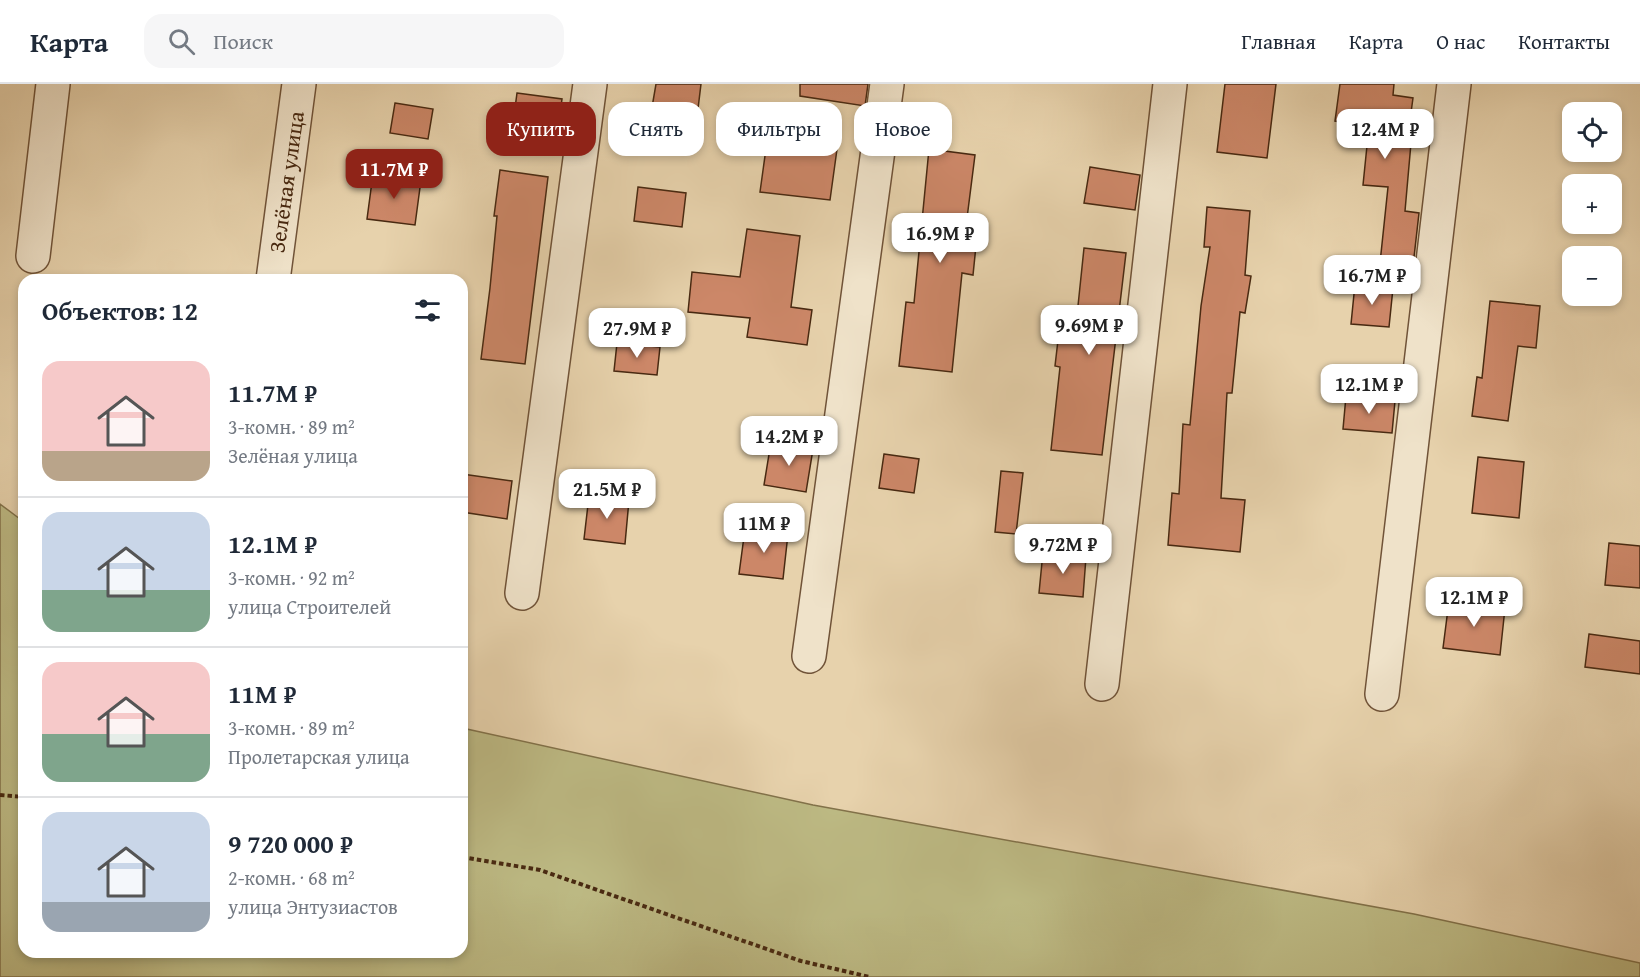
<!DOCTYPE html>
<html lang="ru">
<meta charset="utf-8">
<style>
:root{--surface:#fff;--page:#f6f6f7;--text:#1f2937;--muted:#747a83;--line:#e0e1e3;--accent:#8f2418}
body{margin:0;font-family:"Gentium Book Plus",serif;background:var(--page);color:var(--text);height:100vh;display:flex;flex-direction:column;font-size:22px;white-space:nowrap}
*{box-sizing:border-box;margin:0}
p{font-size:20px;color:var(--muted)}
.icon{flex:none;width:33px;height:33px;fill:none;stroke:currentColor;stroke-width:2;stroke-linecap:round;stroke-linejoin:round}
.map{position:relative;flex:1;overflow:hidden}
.sheet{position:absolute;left:18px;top:190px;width:450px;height:684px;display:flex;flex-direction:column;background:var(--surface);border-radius:18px;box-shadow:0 3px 9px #0003}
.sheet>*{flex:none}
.guide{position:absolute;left:486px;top:18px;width:570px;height:54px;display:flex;gap:12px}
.tools{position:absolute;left:1562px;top:18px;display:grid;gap:12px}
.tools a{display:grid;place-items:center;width:60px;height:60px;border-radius:12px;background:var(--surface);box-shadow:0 3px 9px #0003;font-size:30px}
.price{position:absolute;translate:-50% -51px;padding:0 14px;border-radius:12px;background:#fff;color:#222;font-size:20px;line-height:39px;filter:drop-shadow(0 2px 3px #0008)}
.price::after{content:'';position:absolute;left:50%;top:36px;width:18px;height:14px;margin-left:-9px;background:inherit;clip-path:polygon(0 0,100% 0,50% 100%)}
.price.current{background:var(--accent);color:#fff}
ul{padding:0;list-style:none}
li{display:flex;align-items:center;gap:18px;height:150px;padding:0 24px}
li+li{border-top:2px solid var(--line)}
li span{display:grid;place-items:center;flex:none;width:168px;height:120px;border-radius:18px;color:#555}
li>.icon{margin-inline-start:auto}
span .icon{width:72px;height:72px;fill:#fffc;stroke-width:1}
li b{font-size:26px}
h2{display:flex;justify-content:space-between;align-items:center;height:72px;padding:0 24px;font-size:26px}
.pill{padding:0 21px;border-radius:18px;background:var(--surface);box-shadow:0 3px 9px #0003;font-size:21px;line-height:54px}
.pill.current{background:var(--accent);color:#fff}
header{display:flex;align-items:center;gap:36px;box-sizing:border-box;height:84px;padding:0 30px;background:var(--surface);border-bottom:2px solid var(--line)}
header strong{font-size:28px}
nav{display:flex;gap:33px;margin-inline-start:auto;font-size:21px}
.search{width:420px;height:54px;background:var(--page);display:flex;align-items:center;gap:15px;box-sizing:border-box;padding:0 21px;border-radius:18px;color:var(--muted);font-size:22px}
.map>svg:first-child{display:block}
.green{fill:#bdba84;stroke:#82724a;stroke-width:1.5}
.building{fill:#cc8768;stroke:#482911;stroke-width:1.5}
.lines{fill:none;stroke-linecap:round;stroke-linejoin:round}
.minor-casing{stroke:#705338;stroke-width:36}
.path{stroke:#482911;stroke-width:4;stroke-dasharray:4.5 3;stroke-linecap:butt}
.minor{stroke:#efe2c9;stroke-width:33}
.labels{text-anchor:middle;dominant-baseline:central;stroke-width:4.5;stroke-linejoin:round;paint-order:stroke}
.street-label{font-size:22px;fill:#482911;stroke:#efe2c9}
</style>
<header>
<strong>Карта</strong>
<div class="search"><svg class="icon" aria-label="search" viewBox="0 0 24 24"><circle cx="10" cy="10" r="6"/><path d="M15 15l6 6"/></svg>Поиск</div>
<nav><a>Главная</a><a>Карта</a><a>О нас</a><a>Контакты</a></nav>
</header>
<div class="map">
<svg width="1640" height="893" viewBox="0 0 1640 893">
<rect width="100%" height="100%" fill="#e7d2ac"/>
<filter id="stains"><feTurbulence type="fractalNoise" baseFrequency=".00333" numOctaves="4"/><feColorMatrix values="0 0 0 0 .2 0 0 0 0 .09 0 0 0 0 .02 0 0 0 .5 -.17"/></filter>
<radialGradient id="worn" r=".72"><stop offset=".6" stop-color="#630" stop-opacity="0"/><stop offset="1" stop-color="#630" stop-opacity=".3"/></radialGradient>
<!-- green -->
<path class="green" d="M0,420L24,438V868H462V644L813,721L1414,830L1640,879V893H0Z"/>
<!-- building -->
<path class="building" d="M656,0H701L693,66L646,58Z
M800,0H868L865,22L800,12Z
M1225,0H1276L1267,74L1217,68Z
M1340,0H1394L1393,11L1413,14L1407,58L1411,59L1405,127L1419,129L1413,182L1380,179L1388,103L1363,101L1369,42L1335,37Z
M517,9L562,15L557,52L512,47Z
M395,19L433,25L428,55L390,49Z
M768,50L838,58L830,116L760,108Z
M929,65L975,71L965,150L977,152L973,191L962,189L952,288L899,282L906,218L914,219Z
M1090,83L1140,91L1135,126L1084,119Z
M500,86L548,93L525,280L481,275L490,204L497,132H494Z
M373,90L421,96L415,141L367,135Z
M638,103L686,109L682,143L634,137Z
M1207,123L1250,127L1245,191L1251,192L1245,229L1240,228L1232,309H1227L1221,414L1245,416L1240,468L1168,461L1172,409L1179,410L1183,340L1190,341L1201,222L1210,163H1204Z
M747,145L800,152L791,223L812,226L807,261L747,253L750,234L688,228L692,188L740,193Z
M1084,164L1126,169L1102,371L1051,366L1060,283L1055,282L1060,239L1076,241Z
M1355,200L1393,204L1389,243L1351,240Z
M1490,217L1540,222L1536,264L1518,262L1508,337L1472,332L1477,293L1482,294Z
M617,259L660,263L657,291L614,287Z
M1346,312L1395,317L1392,349L1343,345Z
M771,358L813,365L806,408L764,401Z
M884,370L919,375L914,409L879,404Z
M1478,373L1524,378L1519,434L1472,429Z
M1001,387L1023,389L1016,450L995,448Z
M462,390L512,397L507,435L462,428Z
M589,412L629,416L625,460L584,455Z
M745,445L788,450L783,495L739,490Z
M1609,459L1640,462V504L1605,501Z
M1043,468L1086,473L1083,513L1039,509Z
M1449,517L1505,524L1500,571L1443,564Z
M1589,550L1640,557V590L1585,583Z"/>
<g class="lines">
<!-- minor casing -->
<g class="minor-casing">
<path id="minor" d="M33,172L53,0
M273,196L299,0
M522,509L590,0
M809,572L887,0
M1102,600L1170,0
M1382,610L1454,0"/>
</g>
<!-- path -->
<path class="path" d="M0,711L24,713
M462,773L540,786L801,877L870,893"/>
<!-- minor -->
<use href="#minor" class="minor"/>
</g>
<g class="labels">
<!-- street labels -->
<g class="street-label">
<text transform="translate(286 98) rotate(-82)">Зелёная улица</text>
</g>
</g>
<rect width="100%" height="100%" filter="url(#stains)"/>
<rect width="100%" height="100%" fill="url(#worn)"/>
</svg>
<div class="tools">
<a><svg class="icon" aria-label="locate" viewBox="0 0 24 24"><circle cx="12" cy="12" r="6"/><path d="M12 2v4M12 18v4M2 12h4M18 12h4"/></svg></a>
<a>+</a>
<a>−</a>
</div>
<b class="price" style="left:1385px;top:76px">12.4M ₽</b>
<b class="price current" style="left:394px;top:116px">11.7M ₽</b>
<b class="price" style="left:940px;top:180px">16.9M ₽</b>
<b class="price" style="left:1372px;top:222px">16.7M ₽</b>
<b class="price" style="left:1089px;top:272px">9.69M ₽</b>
<b class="price" style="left:637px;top:275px">27.9M ₽</b>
<b class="price" style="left:1369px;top:331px">12.1M ₽</b>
<b class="price" style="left:789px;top:383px">14.2M ₽</b>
<b class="price" style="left:607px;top:436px">21.5M ₽</b>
<b class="price" style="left:764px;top:470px">11M ₽</b>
<b class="price" style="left:1063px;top:491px">9.72M ₽</b>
<b class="price" style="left:1474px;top:544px">12.1M ₽</b>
<div class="guide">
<a class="pill current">Купить</a>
<a class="pill">Снять</a>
<a class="pill">Фильтры</a>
<a class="pill">Новое</a>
</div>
<section class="sheet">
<h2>Объектов: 12<svg class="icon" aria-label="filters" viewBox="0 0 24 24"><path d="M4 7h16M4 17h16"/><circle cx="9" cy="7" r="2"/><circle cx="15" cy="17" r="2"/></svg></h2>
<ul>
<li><span style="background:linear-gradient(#f6c9c9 75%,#b9a48a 0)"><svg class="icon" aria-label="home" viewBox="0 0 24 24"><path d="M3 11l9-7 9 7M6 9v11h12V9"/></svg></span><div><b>11.7M ₽</b><p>3-комн. · 89 m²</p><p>Зелёная улица</p></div></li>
<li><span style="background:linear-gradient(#c9d6e8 65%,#7fa58c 0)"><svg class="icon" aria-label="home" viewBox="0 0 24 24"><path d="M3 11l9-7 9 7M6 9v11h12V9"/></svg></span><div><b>12.1M ₽</b><p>3-комн. · 92 m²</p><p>улица Строителей</p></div></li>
<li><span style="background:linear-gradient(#f6c9c9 60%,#7fa58c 0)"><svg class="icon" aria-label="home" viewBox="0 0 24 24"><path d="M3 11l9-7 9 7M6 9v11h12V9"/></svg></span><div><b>11M ₽</b><p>3-комн. · 89 m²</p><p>Пролетарская улица</p></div></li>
<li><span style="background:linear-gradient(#c9d6e8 75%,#9aa5b1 0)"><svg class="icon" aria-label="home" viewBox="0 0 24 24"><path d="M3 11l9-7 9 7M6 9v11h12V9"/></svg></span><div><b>9 720 000 ₽</b><p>2-комн. · 68 m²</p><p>улица Энтузиастов</p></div></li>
</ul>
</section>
</div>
